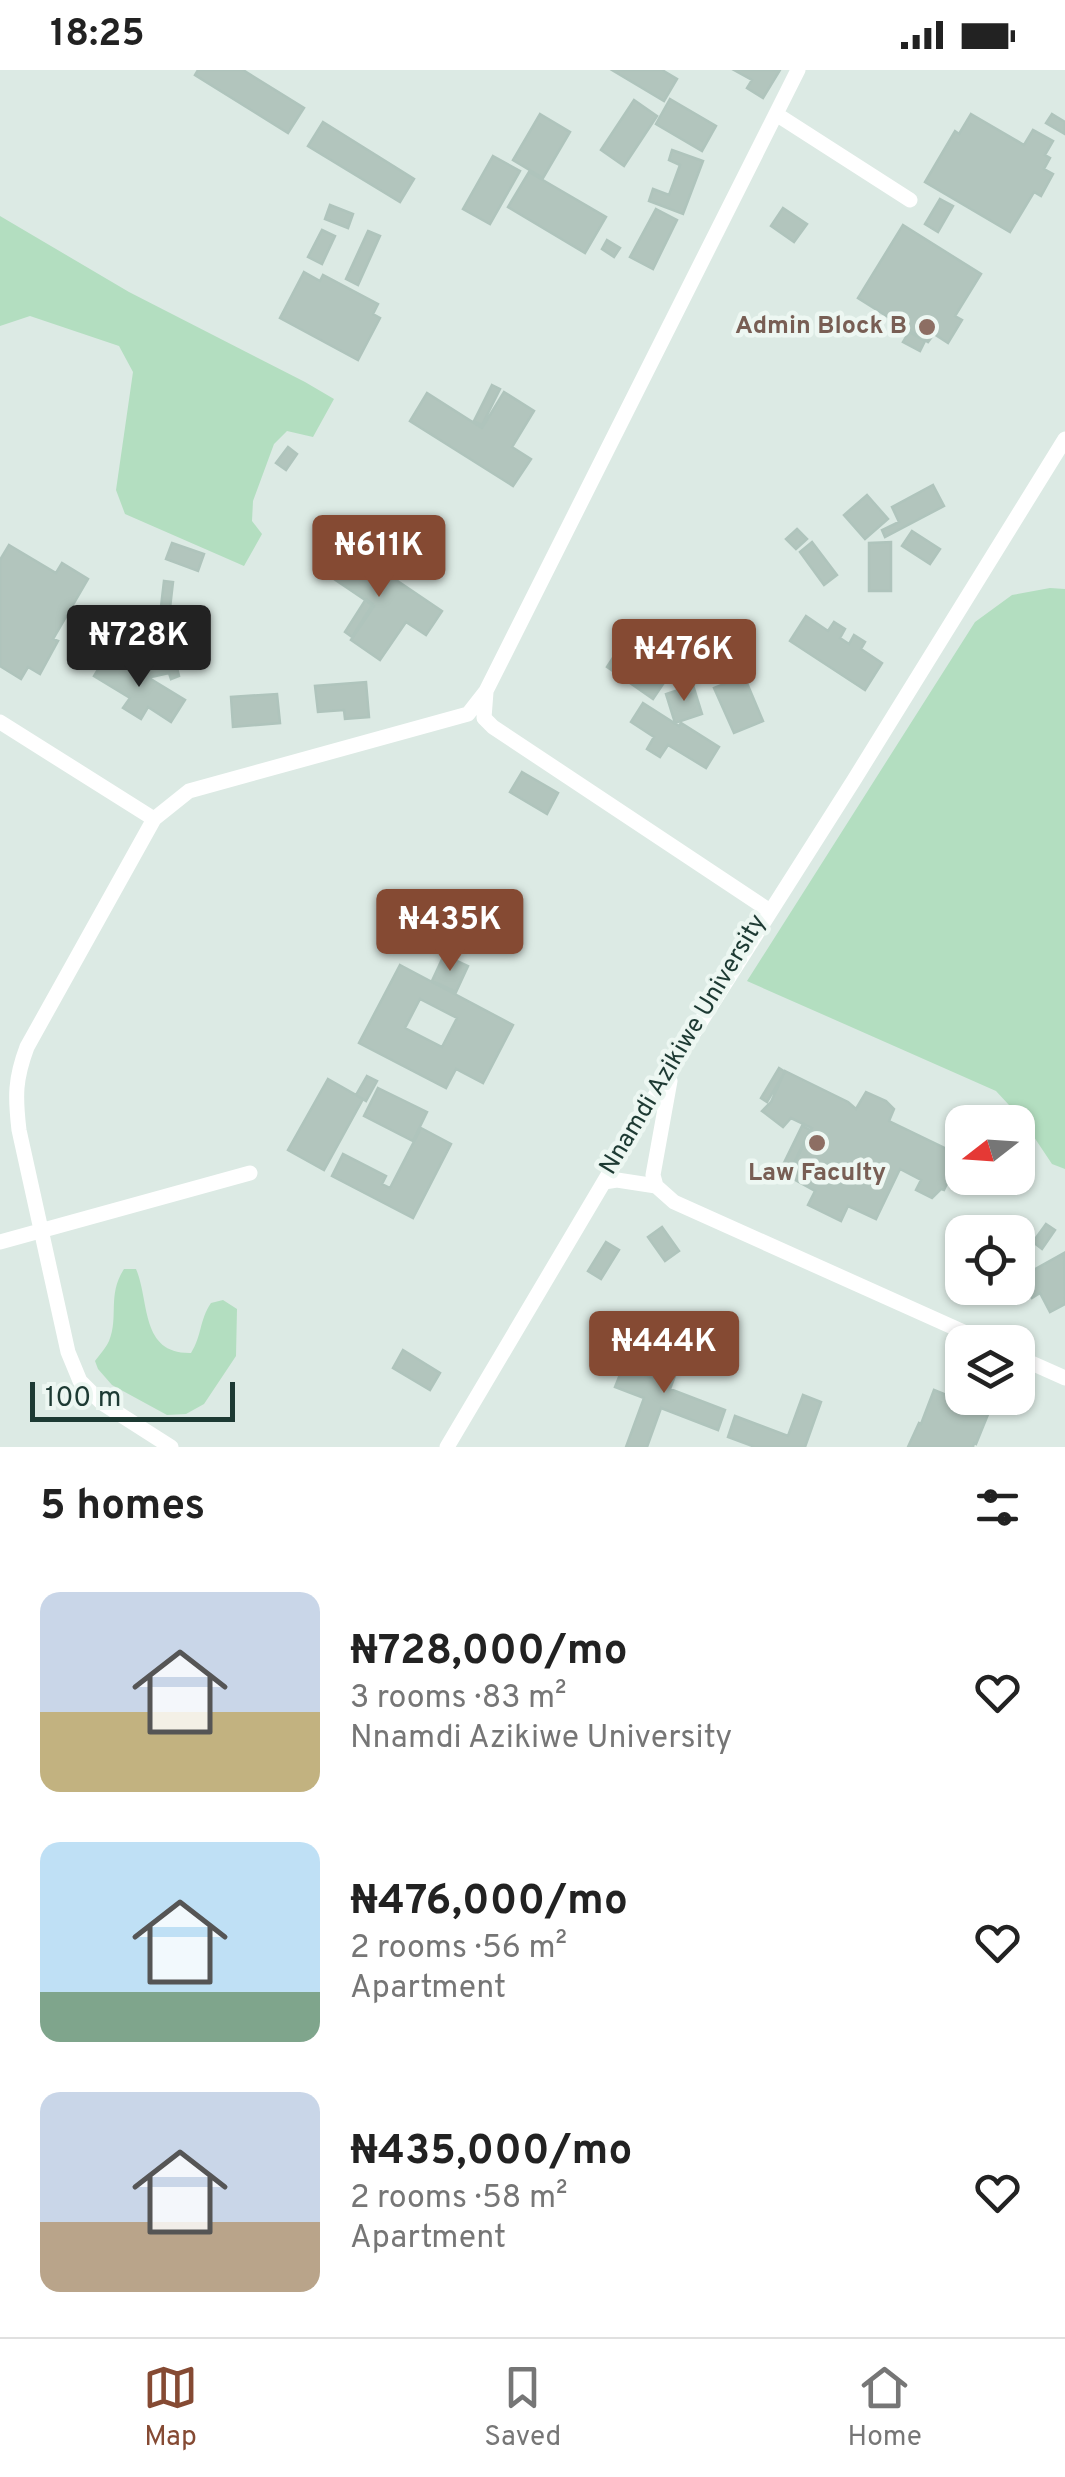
<!DOCTYPE html>
<meta charset="utf-8">
<style>
:root{--surface:#fff;--page:#f2f2f2;--text:#222;--muted:#767676;--line:#e0e0e0;--accent:#854a33}
body{margin:0;font-family:Overpass,sans-serif;background:var(--page);color:var(--text);height:100vh;display:flex;flex-direction:column;font-size:38px;white-space:nowrap}
*{box-sizing:border-box;margin:0}
p{font-size:32px;color:var(--muted)}
.icon{flex:none;width:55px;height:55px;fill:none;stroke:currentColor;stroke-width:2;stroke-linecap:round;stroke-linejoin:round}
.map{position:relative;height:1377px;overflow:hidden}
.panel{display:flex;flex-direction:column;background:var(--surface);flex:1}
.panel>*{flex:none}
.needle{width:65px;rotate:253deg}
.buttons{position:absolute;left:945px;top:1035px;display:grid;gap:20px}
.buttons a{display:grid;place-items:center;width:90px;height:90px;border-radius:20px;background:var(--surface);box-shadow:0 2px 8px #0004;font-size:50px}
.scale{position:absolute;left:30px;bottom:25px;width:205px;box-sizing:border-box;padding-left:10px;border:5px solid #1d3a33;border-top:0;font-size:28px;line-height:35px;white-space:nowrap;color:#1d3a33;-webkit-text-stroke:8px #edf7f2;paint-order:stroke}
.price{position:absolute;translate:-50% -85px;padding:0 22px;border-radius:10px;background:var(--accent);color:#fff;font-size:32px;line-height:65px;filter:drop-shadow(0 2px 5px #0008)}
.price::after{content:'';position:absolute;left:50%;top:60px;width:30px;height:22px;margin-left:-15px;background:inherit;clip-path:polygon(0 0,100% 0,50% 100%)}
.price.active{background:#222;color:#fff}
ul{padding:0;list-style:none}
li{display:flex;align-items:center;gap:30px;height:250px;padding:0 40px}
li span{display:grid;place-items:center;flex:none;width:280px;height:200px;border-radius:20px;color:#555}
li>.icon{margin-inline-start:auto}
span .icon{width:120px;height:120px;fill:#fffc;stroke-width:1}
li b{font-size:42px}
h2{display:flex;justify-content:space-between;align-items:center;height:120px;padding:0 40px;font-size:42px}
.status{display:flex;justify-content:space-between;align-items:center;height:70px;padding:0 50px;background:var(--surface);direction:ltr}
.status svg{height:28px;fill:currentColor}
.menu{display:flex;justify-content:space-around;align-items:center;height:140px;border-top:2px solid var(--line);background:var(--surface);font-size:28px;color:var(--muted)}
.menu a{display:grid;justify-items:center;gap:5px}
.menu .active{color:var(--accent)}
.map>svg:first-child{display:block}
.green{fill:#b3dec0}
.building{fill:#b2c5bd;stroke:#afc4bc;stroke-width:2.5;fill-rule:evenodd}
.lines{fill:none;stroke-linecap:round;stroke-linejoin:round}
.minor{stroke:#fff;stroke-width:15}
.education-dot{fill:#8d6e63;stroke:#edf7f2;stroke-width:4}
.labels{text-anchor:middle;dominant-baseline:central;stroke-width:9;stroke-linejoin:round;paint-order:stroke}
.education-label{font-size:25px;font-weight:bold;fill:#785e54;stroke:#edf7f2;text-anchor:end}
.street-label{font-size:25px;fill:#1d3a33;stroke:#edf7f2}
</style>
<div class="status"><b>18:25</b><svg viewBox="0 0 49 12"><path d="M0 12V9h3v3zM5 12V6h3v6zM10 12V3h3v9zM15 12V0h3v12zM26 1h20v11H26zM47 4h2v5h-2z"/></svg></div>
<div class="map">
<svg width="1065" height="1377" viewBox="0 0 1065 1377">
<rect width="100%" height="100%" fill="#dceae4"/>
<!-- green -->
<path class="green" d="M0,146L129,222L305,312L334,329L313,367L287,361L274,374L253,431L252,451L262,464L244,496L125,444L116,420L133,302L119,276L30,246L0,256Z
M1050,518L1065,519V1099L1052,1094L1022,1049L996,1021L747,911L975,552L1012,525Z
M124,1199H136C150,1232 140,1284 191,1283C202,1266 199,1251 211,1233L223,1230L237,1239L236,1286L204,1334L186,1344L167,1345L112,1315L98,1299L95,1291C100,1284 106,1278 109,1271C119,1247 107,1225 124,1199Z"/>
<!-- building -->
<path class="building" d="M198,0H243L304,38L288,63L195,5Z
M612,0H662L677,9L664,31Z
M734,0H780L763,28L747,18L752,10Z
M670,29L716,56L702,81L656,54Z
M634,30L657,46L624,96L601,80Z
M540,44L570,62L543,108L513,90Z
M971,44L1024,75L1033,60L1053,71L1045,85L1050,88L1044,99L1053,104L1041,126L1034,122L1010,162L925,112L955,61L959,64Z
M1052,44L1065,52V64L1046,53Z
M323,52L414,109L400,132L308,76Z
M672,80L703,91L683,144L649,131L653,119L669,125L680,95L669,90Z
M493,86L520,101L490,154L463,139Z
M529,102L606,147L585,183L508,137Z
M940,129L953,136L938,162L925,154Z
M330,135L353,144L348,158L325,149Z
M783,138L807,154L794,172L771,156Z
M656,139L677,150L653,199L630,187Z
M903,155L981,204L955,246L962,250L948,273L934,264L928,272L858,228Z
M322,160L335,166L322,194L308,187Z
M368,161L380,166L358,215L346,209Z
M607,170L620,178L614,187L602,179Z
M304,202L320,211L323,205L378,234L373,244L380,248L358,290L280,248Z
M909,262L925,271L920,281L903,272Z
M492,315L500,319L482,355L474,351Z
M504,322L534,341L512,377L531,389L513,416L410,351L427,323L482,358Z
M288,377L297,384L286,400L276,393Z
M933,415L944,436L885,467L882,460L899,452L892,437Z
M867,425L888,449L865,469L844,445Z
M797,459L807,469L796,479L786,469Z
M912,461L940,479L930,494L902,476Z
M337,470L442,541L426,565L406,552L380,590L351,570L374,536L328,505L331,501L321,494Z
M812,472L837,505L824,515L800,482Z
M891,472V521H869V473Z
M172,473L204,484L198,501L166,489Z
M9,475L56,503L62,493L88,509L53,569L58,571L40,604L28,597L21,609L0,596V490Z
M164,511L173,512L170,538L161,537Z
M366,529L373,534L352,567L345,562Z
M806,546L828,561L834,552L845,559L840,568L849,574L854,565L865,572L861,579L882,593L865,620L790,571Z
M171,573L179,606L171,609L169,603L147,608L140,582Z
M620,577L667,608L653,629L607,597Z
M108,583L185,630L171,652L148,637L141,649L123,638L130,628L94,606Z
M744,606L763,651L734,663L714,618Z
M366,612L369,647L345,649L344,640L318,642L315,616Z
M693,615L702,644L675,653L666,624Z
M277,624L280,653L233,657L231,627Z
M643,633L679,656L681,653L719,677L706,698L668,675L660,687L647,679L654,667L631,652Z
M522,702L558,723L547,744L510,722Z
M444,885L468,896L456,922L432,911Z
M400,895L513,955L483,1013L456,999L446,1018L359,973ZM420,929L457,948L442,977L405,958Z
M779,998L785,1002L767,1032L761,1028Z
M785,1001L848,1032L856,1039L866,1022L886,1031L894,1039L889,1051L953,1082L959,1088L944,1120L941,1119L932,1128L916,1120L921,1110L900,1099L876,1149L848,1136L841,1151L808,1135L815,1121L788,1106L812,1058L791,1048L783,1057L762,1041L771,1032Z
M367,1006L377,1011L366,1031L356,1025Z
M328,1009L363,1029L324,1100L288,1080Z
M378,1018L427,1042L413,1071L364,1046Z
M802,1056L810,1060L789,1103L781,1099Z
M421,1058L451,1074L413,1148L332,1106L343,1084L386,1106L382,1114L390,1118Z
M1046,1154L1055,1160L1042,1179L1033,1172Z
M662,1157L679,1181L665,1191L648,1167Z
M606,1172L619,1180L601,1209L588,1201Z
M1064,1183L1065,1234L1050,1242L1040,1223L1032,1228L1021,1207Z
M669,1266L687,1274L670,1319L725,1340L718,1360L661,1338L647,1377H626L644,1328L615,1317L623,1297L653,1308Z
M403,1280L440,1303L430,1320L393,1298Z
M934,1320L989,1342L976,1374L974,1373L973,1377H908L919,1353L921,1354Z
M803,1325L821,1332L805,1377H755L728,1367L735,1346L788,1366Z"/>
<g class="lines">
<!-- minor -->
<path class="minor" d="M776,44L910,130
M486,622L484,648L493,657L770,841
M0,652L154,749
M670,1011L653,1105L656,1116L674,1132L986,1272
M604,1112L617,1110L656,1116
M0,1172L250,1103
M1018,1287L1065,1308
M171,1377L102,1333L80,1311L68,1282L19,1060C15,1026 15,1009 27,977L154,749L189,721L468,644L486,621L798,0
M447,1377L672,997L854,710L1065,369"/>
</g>
<!-- markers -->
<g class="education-dot">
<circle cx="927" cy="257" r="10"/>
<circle cx="817" cy="1073" r="10"/>
</g>
<g class="labels">
<!-- education labels -->
<g class="education-label">
<text x="907" y="257">Admin Block B</text>
<text x="817" y="1104" text-anchor="middle">Law Faculty</text>
</g>
<!-- street labels -->
<g class="street-label">
<text transform="translate(684 975) rotate(-59)">Nnamdi Azikiwe University</text>
</g>
</g>
</svg>
<div class="buttons">
<a><svg class="needle" viewBox="-14 -14 28 28"><path d="M0-13l5 13h-10z" fill="#e53935"/><path d="M0 13l5-13h-10z" fill="#767676"/></svg></a>
<a><svg class="icon" aria-label="locate" viewBox="0 0 24 24"><circle cx="12" cy="12" r="6"/><path d="M12 2v4M12 18v4M2 12h4M18 12h4"/></svg></a>
<a><svg class="icon" aria-label="layers" viewBox="0 0 24 24"><path d="M12 4l9 5-9 5-9-5zM3 14l9 5 9-5"/></svg></a>
</div>
<div class="scale">100 m</div>
<b class="price" style="left:379px;top:530px">₦611K</b>
<b class="price active" style="left:139px;top:620px">₦728K</b>
<b class="price" style="left:684px;top:634px">₦476K</b>
<b class="price" style="left:450px;top:904px">₦435K</b>
<b class="price" style="left:664px;top:1326px">₦444K</b>
</div>
<section class="panel">
<h2>5 homes<svg class="icon" aria-label="filters" viewBox="0 0 24 24"><path d="M4 7h16M4 17h16"/><circle cx="9" cy="7" r="2"/><circle cx="15" cy="17" r="2"/></svg></h2>
<ul>
<li><span style="background:linear-gradient(#c9d6e8 60%,#c2b280 0)"><svg class="icon" aria-label="home" viewBox="0 0 24 24"><path d="M3 11l9-7 9 7M6 9v11h12V9"/></svg></span><div><b>₦728,000/mo</b><p>3 rooms · 83 m²</p><p>Nnamdi Azikiwe University</p></div><svg class="icon" aria-label="heart" viewBox="0 0 24 24"><path d="M12 20l-8-8c-3-5 5-10 8-4 3-6 11-1 8 4z"/></svg></li>
<li><span style="background:linear-gradient(#bfe0f5 75%,#7fa58c 0)"><svg class="icon" aria-label="home" viewBox="0 0 24 24"><path d="M3 11l9-7 9 7M6 9v11h12V9"/></svg></span><div><b>₦476,000/mo</b><p>2 rooms · 56 m²</p><p>Apartment</p></div><svg class="icon" aria-label="heart" viewBox="0 0 24 24"><path d="M12 20l-8-8c-3-5 5-10 8-4 3-6 11-1 8 4z"/></svg></li>
<li><span style="background:linear-gradient(#c9d6e8 65%,#b9a48a 0)"><svg class="icon" aria-label="home" viewBox="0 0 24 24"><path d="M3 11l9-7 9 7M6 9v11h12V9"/></svg></span><div><b>₦435,000/mo</b><p>2 rooms · 58 m²</p><p>Apartment</p></div><svg class="icon" aria-label="heart" viewBox="0 0 24 24"><path d="M12 20l-8-8c-3-5 5-10 8-4 3-6 11-1 8 4z"/></svg></li>
</ul>
</section>
<nav class="menu">
<a class="active"><svg class="icon" aria-label="map" viewBox="0 0 24 24"><path d="M3 6l6-2 6 2 6-2v14l-6 2-6-2-6 2zM9 4v14M15 6v14"/></svg>Map</a>
<a><svg class="icon" aria-label="saved" viewBox="0 0 24 24"><path d="M7 4h10v16l-5-4-5 4z"/></svg>Saved</a>
<a><svg class="icon" aria-label="home" viewBox="0 0 24 24"><path d="M3 11l9-7 9 7M6 9v11h12V9"/></svg>Home</a>
</nav>
